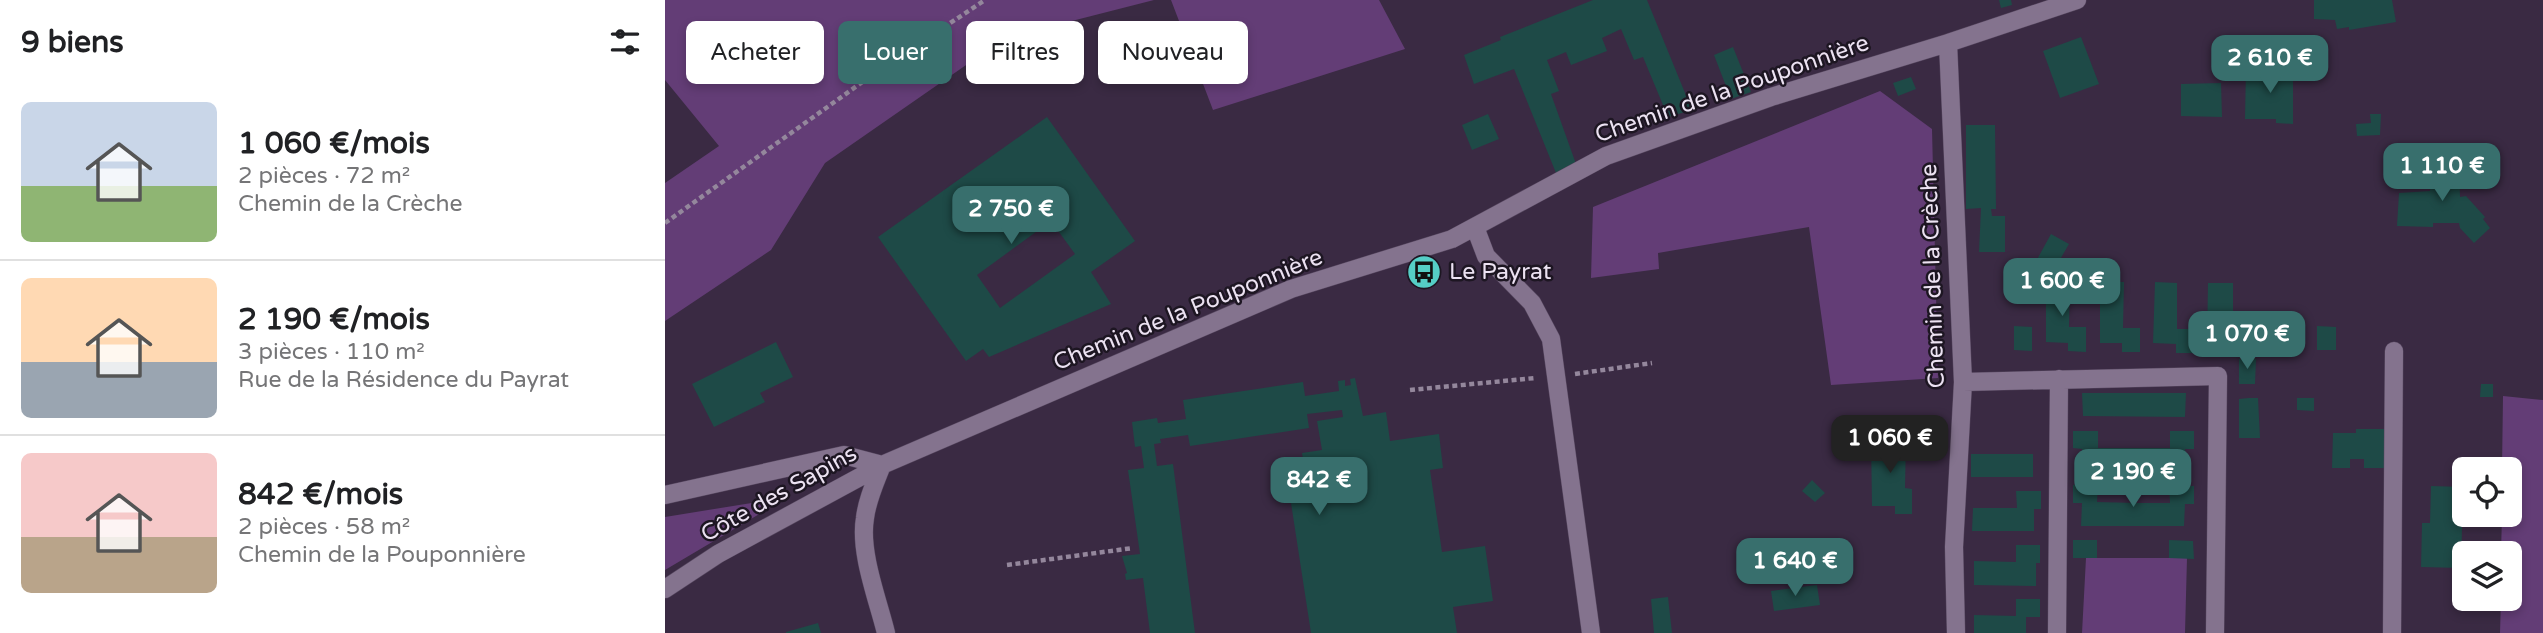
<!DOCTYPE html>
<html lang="fr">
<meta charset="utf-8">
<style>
:root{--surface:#fff;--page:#f2f2f2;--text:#202124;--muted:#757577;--line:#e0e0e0;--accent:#386f6d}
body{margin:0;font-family:"Varela Round",sans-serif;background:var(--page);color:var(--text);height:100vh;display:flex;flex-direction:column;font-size:26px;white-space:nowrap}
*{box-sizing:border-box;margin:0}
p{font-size:23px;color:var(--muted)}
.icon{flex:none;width:38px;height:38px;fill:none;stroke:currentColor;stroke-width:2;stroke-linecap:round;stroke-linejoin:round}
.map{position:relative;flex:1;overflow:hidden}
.panel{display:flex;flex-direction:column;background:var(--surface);width:665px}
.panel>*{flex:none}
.top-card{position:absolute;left:21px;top:21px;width:665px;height:63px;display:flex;gap:14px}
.buttons{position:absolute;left:1787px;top:457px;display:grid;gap:14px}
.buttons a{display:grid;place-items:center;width:70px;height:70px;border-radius:10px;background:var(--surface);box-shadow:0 4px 10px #0003;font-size:35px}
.price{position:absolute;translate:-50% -60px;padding:0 16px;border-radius:14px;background:var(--accent);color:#fff;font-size:23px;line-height:46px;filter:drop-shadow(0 2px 4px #0008)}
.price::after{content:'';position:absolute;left:50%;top:42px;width:21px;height:16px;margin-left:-10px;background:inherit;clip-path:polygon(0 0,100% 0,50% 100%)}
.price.on{background:#222;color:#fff}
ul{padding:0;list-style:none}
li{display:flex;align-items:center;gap:21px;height:175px;padding:0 21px}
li+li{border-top:2px solid var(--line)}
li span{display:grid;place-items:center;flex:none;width:196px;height:140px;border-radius:10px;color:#555}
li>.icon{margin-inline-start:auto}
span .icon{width:84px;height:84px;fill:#fffc;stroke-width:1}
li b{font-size:30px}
h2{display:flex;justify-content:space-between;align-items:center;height:84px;padding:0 21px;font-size:30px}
.tag{padding:0 24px;border-radius:10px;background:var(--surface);box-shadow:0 4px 10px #0003;font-size:24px;line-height:63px}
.tag.on{background:var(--accent);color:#fff}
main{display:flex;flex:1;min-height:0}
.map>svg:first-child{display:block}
.green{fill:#633d76}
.building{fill:#1e4a47;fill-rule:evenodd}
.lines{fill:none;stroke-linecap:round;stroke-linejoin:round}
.minor-casing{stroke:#56475f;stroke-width:19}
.path{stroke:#94879c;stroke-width:4.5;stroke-dasharray:5 3.5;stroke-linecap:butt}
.minor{stroke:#84738e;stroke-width:18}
.labels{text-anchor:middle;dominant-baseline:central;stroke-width:5;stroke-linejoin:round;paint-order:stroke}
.street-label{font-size:23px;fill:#ece2f2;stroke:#1d1622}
.poi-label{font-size:23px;fill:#ece2f2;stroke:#1d1622;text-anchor:start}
</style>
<main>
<section class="panel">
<h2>9 biens<svg class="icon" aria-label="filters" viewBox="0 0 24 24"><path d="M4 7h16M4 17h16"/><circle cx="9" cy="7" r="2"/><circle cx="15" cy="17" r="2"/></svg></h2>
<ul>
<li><span style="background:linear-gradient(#c9d6e8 60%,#8fb573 0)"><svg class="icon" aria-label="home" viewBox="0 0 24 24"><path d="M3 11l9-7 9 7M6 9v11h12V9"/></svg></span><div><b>1 060 €/mois</b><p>2 pièces · 72 m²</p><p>Chemin de la Crèche</p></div></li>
<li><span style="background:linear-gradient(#ffd9b3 60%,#9aa5b1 0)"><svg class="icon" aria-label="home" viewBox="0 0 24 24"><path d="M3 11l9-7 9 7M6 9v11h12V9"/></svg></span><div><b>2 190 €/mois</b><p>3 pièces · 110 m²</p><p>Rue de la Résidence du Payrat</p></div></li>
<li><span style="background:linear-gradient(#f6c9c9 60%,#b9a48a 0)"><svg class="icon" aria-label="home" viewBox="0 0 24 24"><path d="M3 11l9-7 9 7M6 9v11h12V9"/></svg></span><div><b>842 €/mois</b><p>2 pièces · 58 m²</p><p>Chemin de la Pouponnière</p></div></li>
</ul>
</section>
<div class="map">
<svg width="1878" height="633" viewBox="0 0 1878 633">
<rect width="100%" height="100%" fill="#3a2a43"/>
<!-- green -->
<path class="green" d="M0,0H489L340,38L160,163L106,250L0,321V183L54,146L0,80Z
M506,0H714L740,49L548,110Z
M1215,91L1267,129L1273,378L1166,385L1144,227L993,253L994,269L926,278L928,207Z
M1838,396L1878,400V633H1835L1836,599L1844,598V553H1836L1837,515L1844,514V469H1837Z
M123,497L0,570V517Z
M1421,558H1522L1520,633H1417Z"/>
<!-- building -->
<path class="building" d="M928,0H982L1027,110L1003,117L978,57L969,60L956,29L937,38L942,51L906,65L901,52L882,60L894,91L886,94L911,164L891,173L849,69L809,84L799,55L836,40L835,37Z
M1334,0H1346L1347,5L1336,8Z
M1649,0H1727L1731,22L1684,30V27L1672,29L1670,20L1649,19Z
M1416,37L1434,84L1395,98L1378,51Z
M1068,47L1086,92L1066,99L1049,55Z
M1581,68L1628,69V124L1611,123V119H1580Z
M1246,77L1251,89L1233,96L1228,83Z
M1556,83L1557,117L1516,116V84Z
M823,114L834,139L807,150L797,125Z
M1705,114H1716L1715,135L1692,136L1691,124L1706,123Z
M382,117L470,241L426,272L446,304L324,357L318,349L301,361L213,237ZM386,221L410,254L335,308L312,275Z
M1301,125H1330L1331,209H1326L1327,216H1340V252H1314L1316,208L1301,209Z
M1794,157L1795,197L1801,196L1820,217L1818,219L1825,228L1809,243L1795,228L1794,223H1768V227L1732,226L1734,193L1765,191L1767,158Z
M1386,234L1404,244L1386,275L1369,265Z
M1381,281H1405L1404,327H1421V352L1403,351V343L1381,342Z
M1435,281L1459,282L1458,328H1475V352H1457V343H1435Z
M1490,282L1512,283V329H1529L1528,353H1511V344L1488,343Z
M1543,283H1568V345L1542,344Z
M1349,326L1367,327V351L1349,350Z
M1652,326L1671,327V350H1652Z
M111,342L128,377L95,393L100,402L49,427L27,384Z
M1574,359H1591L1590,384H1574Z
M690,378L698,416L721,412L725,441L774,434L778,468L765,470L777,552L820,546L828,601L788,607L792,633H646L624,490L642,487L637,453L657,450L652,421L678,417L677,410L642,414L644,428L525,446L523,435L495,439L496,443L489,444L492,466L508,464L530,633H485L478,578L461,580L460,574L462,573L457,556L475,554L463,470L479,468L476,446L470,447L467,422L492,418L493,423L521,419L518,400L638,382L640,396L674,391L673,381L680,380V386L686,385L685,379Z
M1816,384H1828V397H1815Z
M1417,393H1521L1520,417L1418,416Z
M1584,398H1593L1595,438H1574V399Z
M1632,398H1649V411L1632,410Z
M1691,429H1719V468H1699V459H1685V468H1667L1668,433H1691Z
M1408,431H1433V448H1505V431H1529V449H1520V472L1417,471V449L1408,448Z
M1206,439H1241L1240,488L1247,489V514H1230V506H1207Z
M1306,454H1368V477H1306Z
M1147,480L1160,493L1150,502L1137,491Z
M1408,485H1433L1432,502L1471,503H1505L1504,486H1529V504H1520L1519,526H1416L1417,503H1408Z
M1766,486L1798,487L1796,568L1756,567L1757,523H1765Z
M1351,491H1376V509H1369V531H1307L1308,508H1352Z
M1408,540H1432V558H1408Z
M1504,540L1528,541L1529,559L1504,558Z
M1351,545H1375V563H1371V586L1309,585V561L1351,562Z
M1152,585L1155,605L1109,611L1106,591Z
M1003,597L1007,633H989L986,599Z
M1351,599H1375V617H1361V633H1309V615L1351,616Z
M153,623L156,633H121V632Z"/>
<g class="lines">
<!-- minor casing -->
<g class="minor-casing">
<path id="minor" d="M1283,43L1298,382L1289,547L1291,633
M810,227L821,256L867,303L886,339L926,633
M1298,382L1553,376L1550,633
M217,465C210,483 202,500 200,518C194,552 213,600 221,633
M0,495L179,455L217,465
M0,589L53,554L217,465L626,289L787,239L941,156L1106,97L1283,43L1412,0
M1392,633L1394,379
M1727,633L1729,351"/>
</g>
<!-- path -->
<path class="path" d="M0,223L210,73L320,0
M910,374L987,363
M745,390L870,378
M342,565L468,548"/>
<!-- minor -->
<use href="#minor" class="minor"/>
</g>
<!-- icons -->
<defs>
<g id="bus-disc" transform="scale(1.75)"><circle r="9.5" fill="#55cec6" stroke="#1d1622"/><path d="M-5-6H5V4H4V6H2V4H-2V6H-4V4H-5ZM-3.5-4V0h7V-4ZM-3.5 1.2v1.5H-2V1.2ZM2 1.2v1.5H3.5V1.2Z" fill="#111"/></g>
</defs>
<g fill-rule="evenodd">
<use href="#bus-disc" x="759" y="272"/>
</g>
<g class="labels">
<!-- street labels -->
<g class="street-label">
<text transform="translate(1067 89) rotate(-19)">Chemin de la Pouponnière</text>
<text transform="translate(1268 276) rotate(-92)">Chemin de la Crèche</text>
<text transform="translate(523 310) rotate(-22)">Chemin de la Pouponnière</text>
<text transform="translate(114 494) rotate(-29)">Côte des Sapins</text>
</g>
<!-- poi labels -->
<g class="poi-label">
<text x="784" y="272">Le Payrat</text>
</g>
</g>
</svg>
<div class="buttons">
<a><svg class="icon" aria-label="locate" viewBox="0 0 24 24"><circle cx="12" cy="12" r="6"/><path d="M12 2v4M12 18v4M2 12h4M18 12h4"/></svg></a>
<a><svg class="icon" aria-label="layers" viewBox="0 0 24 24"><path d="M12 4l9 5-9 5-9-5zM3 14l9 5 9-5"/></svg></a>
</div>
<b class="price" style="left:1605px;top:95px">2 610 €</b>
<b class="price" style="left:1777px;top:203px">1 110 €</b>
<b class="price" style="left:346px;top:246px">2 750 €</b>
<b class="price" style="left:1397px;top:318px">1 600 €</b>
<b class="price" style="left:1582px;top:371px">1 070 €</b>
<b class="price on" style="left:1225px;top:475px">1 060 €</b>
<b class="price" style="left:1468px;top:509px">2 190 €</b>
<b class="price" style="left:654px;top:517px">842 €</b>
<b class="price" style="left:1130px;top:598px">1 640 €</b>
<div class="top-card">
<a class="tag">Acheter</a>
<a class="tag on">Louer</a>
<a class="tag">Filtres</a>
<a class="tag">Nouveau</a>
</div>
</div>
</main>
